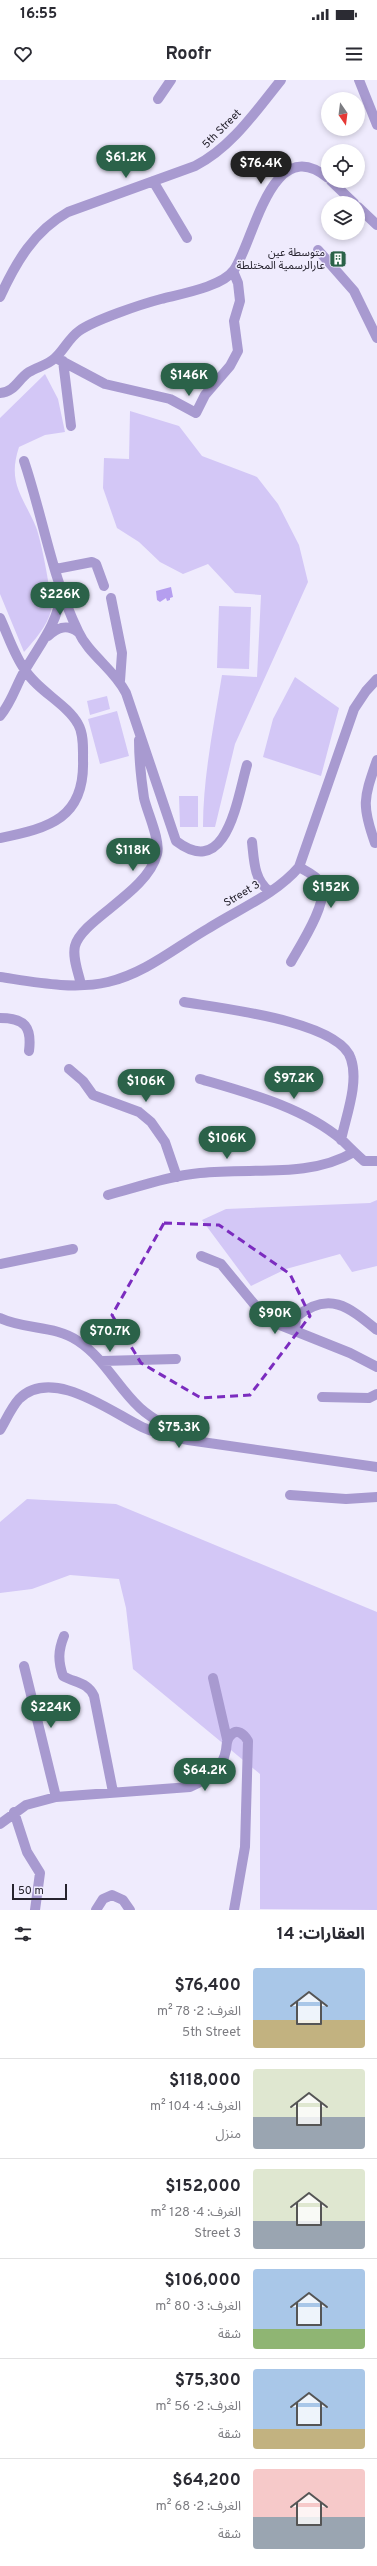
<!DOCTYPE html>
<html lang="ar">
<meta charset="utf-8">
<style>
:root{--surface:#fff;--page:#f7f7f7;--text:#2b2b33;--muted:#7c7c81;--line:#e1e1e2;--accent:#2b6249}
body{margin:0;font-family:Overpass,"Noto Sans Arabic",sans-serif;background:var(--page);color:var(--text);direction:rtl;height:100vh;display:flex;flex-direction:column;font-size:15px;white-space:nowrap}
*{box-sizing:border-box;margin:0}
p{font-size:13px;color:var(--muted)}
.icon{flex:none;width:22px;height:22px;fill:none;stroke:currentColor;stroke-width:2;stroke-linecap:round;stroke-linejoin:round}
.map{position:relative;height:1830px;overflow:hidden;direction:ltr}
.drawer{display:flex;flex-direction:column;background:var(--surface);flex:1}
.drawer>*{flex:none}
.needle{width:26px;rotate:166deg}
.tools{position:absolute;left:321px;top:12px;display:grid;gap:8px}
.tools a{display:grid;place-items:center;width:44px;height:44px;border-radius:50%;background:var(--surface);box-shadow:0 2px 6px #0003;font-size:20px}
.scale{position:absolute;left:12px;bottom:10px;width:55px;box-sizing:border-box;padding-left:4px;border:2px solid #26232e;border-top:0;font-size:11px;line-height:14px;white-space:nowrap;color:#26232e;-webkit-text-stroke:3px #efebfd;paint-order:stroke}
.price{position:absolute;translate:-50% -34px;padding:0 9px;border-radius:14px;background:var(--accent);color:#fff;font-size:13px;line-height:26px;filter:drop-shadow(0 1px 2px #0008)}
.price::after{content:'';position:absolute;left:50%;top:24px;width:12px;height:9px;margin-left:-6px;background:inherit;clip-path:polygon(0 0,100% 0,50% 100%)}
.price.current{background:#222;color:#fff}
ul{padding:0;list-style:none}
li{display:flex;align-items:center;gap:12px;height:100px;padding:0 12px}
li+li{border-top:1px solid var(--line)}
li span{display:grid;place-items:center;flex:none;width:112px;height:80px;border-radius:4px;color:#555}
li>.icon{margin-inline-start:auto}
span .icon{width:48px;height:48px;fill:#fffc;stroke-width:1}
li b{font-size:17px}
h2{display:flex;justify-content:space-between;align-items:center;height:48px;padding:0 12px;font-size:17px}
.status{display:flex;justify-content:space-between;align-items:center;height:28px;padding:0 20px;background:var(--surface);direction:ltr}
.status svg{height:11px;fill:currentColor}
header{display:flex;justify-content:space-between;align-items:center;height:52px;padding:0 12px;background:var(--surface);font-size:18px;font-weight:700}
.map>svg:first-child{display:block}
.green{fill:#d3c7f6}
.water{fill:#b59eef}
.lines{fill:none;stroke-linecap:round;stroke-linejoin:round}
.minor{stroke:#a89ad0;stroke-width:10}
.marked{fill:none;stroke:#7b2cbf;stroke-width:3;stroke-dasharray:8 5;stroke-linejoin:round}
.labels{text-anchor:middle;dominant-baseline:central;stroke-width:3;stroke-linejoin:round;paint-order:stroke}
.street-label{font-size:11px;fill:#26232e;stroke:#efebfd}
.poi-label{font-size:11px;fill:#26232e;stroke:#efebfd;text-anchor:end}
</style>
<div class="status"><b>16:55</b><svg viewBox="0 0 49 12"><path d="M0 12V9h3v3zM5 12V6h3v6zM10 12V3h3v9zM15 12V0h3v12zM26 1h20v11H26zM47 4h2v5h-2z"/></svg></div>
<header><svg class="icon" aria-label="menu" viewBox="0 0 24 24"><path d="M4 6h16M4 12h16M4 18h16"/></svg>Roofr<svg class="icon" aria-label="heart" viewBox="0 0 24 24"><path d="M12 20l-8-8c-3-5 5-10 8-4 3-6 11-1 8 4z"/></svg></header>
<div class="map">
<svg width="377" height="1830" viewBox="0 0 377 1830">
<rect width="100%" height="100%" fill="#efebfd"/>
<!-- green -->
<path class="green" d="M45,294L58,319L65,352L45,355L19,367C7,403 23,416 36,447C41,459 53,520 51,531C47,546 34,561 24,572L0,514V338Z
M130,331L179,346L202,376L257,397L278,424L299,465L308,502L235,664L215,747H203C203,696 214,645 222,595L257,597L261,515L235,513L208,484L183,494L160,482L139,462L117,448L103,408L104,378L129,379Z
M219,526L251,527L249,589L217,588Z
M295,597L339,628L321,696L263,677L273,639Z
M107,616L110,629L90,635L87,621Z
M117,631L129,676L100,684L88,639Z
M179,716H198V747H180Z
M377,1120V1186L352,1192L340,1174L286,1189L251,1206L202,1140L226,1129L370,1123Z
M27,1419L116,1424L377,1532V1830L260,1829V1694L133,1589L126,1528L119,1499L70,1495L32,1509L0,1513V1442Z"/>
<!-- water -->
<path class="water" d="M171,507L173,517L170,518V520L167,521L166,518L160,522L157,520L156,511Z"/>
<g class="lines">
<!-- minor -->
<path class="minor" d="M359,0L377,45
M158,19L171,0
M153,101L187,158
M331,101L354,123
M358,127L377,145
M318,170L354,211L377,258
M0,217C16,182 34,151 68,132L195,86C231,68 256,31 281,0
M56,278L105,304L170,319L196,333L205,315L230,286L238,271L234,241L240,221L238,203L233,191
M63,281L71,346
M0,313C15,312 18,299 29,292C37,287 48,285 55,278C64,270 69,258 79,251C94,240 142,224 161,219C180,214 222,207 234,190C254,162 271,51 328,98
M24,381C43,437 52,498 78,551C89,575 114,589 126,613L176,761C227,800 237,719 247,685
M56,489L92,482L96,484L104,506
M111,518L122,573L120,601
M0,538C8,555 14,575 25,590C38,611 67,624 78,644C84,654 83,669 83,680C85,738 50,748 0,758
M48,556C58,547 67,544 78,552
M0,636C12,622 16,605 25,590C42,561 56,546 62,512
M252,762C254,780 254,800 269,811
M375,763C361,724 364,718 377,680
M291,882C300,866 330,820 321,803C317,796 306,791 299,787
M0,897C34,902 74,910 108,902C146,893 176,867 209,848C239,829 276,814 299,787L354,629L366,611L377,599
M81,905C79,894 72,878 75,866C82,839 147,813 157,774C161,761 147,732 144,718C141,698 139,680 139,660
M184,922C219,928 340,941 351,979C359,1003 346,1036 341,1060
M0,938C25,938 32,947 29,971
M69,989L83,1001L93,1015L139,1032L151,1042L165,1062L177,1097
M200,999C248,1013 303,1027 342,1060C349,1067 356,1074 364,1081H377
M108,1115C138,1107 169,1096 200,1093C251,1087 308,1099 354,1072
M201,1176L221,1184L259,1230L275,1243L350,1273L377,1287
M0,1184L73,1169
M0,1238C25,1250 55,1245 78,1261C105,1279 117,1307 140,1328C153,1340 169,1347 183,1357
M295,1251L296,1237C329,1210 349,1227 377,1250
M102,1281L176,1279
M322,1317L369,1318L377,1314
M0,1350C6,1340 11,1328 19,1319C52,1286 111,1332 142,1347C157,1354 173,1357 188,1360L377,1387
M290,1415L346,1419L377,1417
M64,1556C58,1571 58,1581 63,1596C75,1603 88,1602 94,1616L113,1712
M24,1586L56,1717
M213,1598L227,1659
M14,1732L27,1772L40,1793L35,1830
M0,1744L26,1725L56,1717L190,1707C206,1700 223,1689 226,1670C227,1664 226,1659 231,1655C237,1648 244,1654 248,1661L245,1767L234,1830
M96,1830L103,1819L112,1815L123,1820L130,1830"/>
</g>
<!-- marked area -->
<path class="marked" d="M164,1143L219,1145L290,1194L310,1236L250,1315L201,1318L141,1283L112,1235Z"/>
<!-- icons -->
<defs>
<g id="building-square" transform="scale(0.9)"><rect x="-9" y="-9" width="18" height="18" rx="4" fill="#2b6249" stroke="#efebfd"/><path d="M-4-6H4V6H1V3H-1V6H-4ZM-2.5-4.3h1.7v1.8h-1.7ZM.8-4.3h1.7v1.8H.8ZM-2.5-1h1.7V.8h-1.7ZM.8-1h1.7V.8H.8Z" fill="#fff"/></g>
</defs>
<g fill-rule="evenodd">
<use href="#building-square" x="338" y="179"/>
</g>
<g class="labels">
<!-- street labels -->
<g class="street-label">
<text transform="translate(222 49) rotate(-45)">5th Street</text>
<text transform="translate(242 814) rotate(-31)">Street 3</text>
</g>
<!-- poi labels -->
<g class="poi-label">
<text x="325" y="173">متوسطة عين<tspan x="325" dy="13">عارالرسمية المختلطة</tspan></text>
</g>
</g>
</svg>
<div class="tools">
<a><svg class="needle" viewBox="-14 -14 28 28"><path d="M0-13l5 13h-10z" fill="#e53935"/><path d="M0 13l5-13h-10z" fill="#7c7c81"/></svg></a>
<a><svg class="icon" aria-label="locate" viewBox="0 0 24 24"><circle cx="12" cy="12" r="6"/><path d="M12 2v4M12 18v4M2 12h4M18 12h4"/></svg></a>
<a><svg class="icon" aria-label="layers" viewBox="0 0 24 24"><path d="M12 4l9 5-9 5-9-5zM3 14l9 5 9-5"/></svg></a>
</div>
<div class="scale">50 m</div>
<b class="price" style="left:126px;top:99px">$61.2K</b>
<b class="price current" style="left:261px;top:105px">$76.4K</b>
<b class="price" style="left:189px;top:317px">$146K</b>
<b class="price" style="left:60px;top:536px">$226K</b>
<b class="price" style="left:133px;top:792px">$118K</b>
<b class="price" style="left:331px;top:829px">$152K</b>
<b class="price" style="left:294px;top:1020px">$97.2K</b>
<b class="price" style="left:146px;top:1023px">$106K</b>
<b class="price" style="left:227px;top:1080px">$106K</b>
<b class="price" style="left:275px;top:1255px">$90K</b>
<b class="price" style="left:110px;top:1273px">$70.7K</b>
<b class="price" style="left:179px;top:1369px">$75.3K</b>
<b class="price" style="left:51px;top:1649px">$224K</b>
<b class="price" style="left:205px;top:1712px">$64.2K</b>
</div>
<section class="drawer">
<h2>العقارات: 14<svg class="icon" aria-label="filters" viewBox="0 0 24 24"><path d="M4 7h16M4 17h16"/><circle cx="9" cy="7" r="2"/><circle cx="15" cy="17" r="2"/></svg></h2>
<ul>
<li><span style="background:linear-gradient(#a9c7e8 65%,#c2b280 0)"><svg class="icon" aria-label="home" viewBox="0 0 24 24"><path d="M3 11l9-7 9 7M6 9v11h12V9"/></svg></span><div><b>$76,400</b><p>الغرف: 2 · 78 m²</p><p>5th Street</p></div></li>
<li><span style="background:linear-gradient(#dfe7d0 60%,#9aa5b1 0)"><svg class="icon" aria-label="home" viewBox="0 0 24 24"><path d="M3 11l9-7 9 7M6 9v11h12V9"/></svg></span><div><b>$118,000</b><p>الغرف: 4 · 104 m²</p><p>منزل</p></div></li>
<li><span style="background:linear-gradient(#dfe7d0 65%,#9aa5b1 0)"><svg class="icon" aria-label="home" viewBox="0 0 24 24"><path d="M3 11l9-7 9 7M6 9v11h12V9"/></svg></span><div><b>$152,000</b><p>الغرف: 4 · 128 m²</p><p>Street 3</p></div></li>
<li><span style="background:linear-gradient(#a9c7e8 75%,#8fb573 0)"><svg class="icon" aria-label="home" viewBox="0 0 24 24"><path d="M3 11l9-7 9 7M6 9v11h12V9"/></svg></span><div><b>$106,000</b><p>الغرف: 3 · 80 m²</p><p>شقة</p></div></li>
<li><span style="background:linear-gradient(#a9c7e8 75%,#c2b280 0)"><svg class="icon" aria-label="home" viewBox="0 0 24 24"><path d="M3 11l9-7 9 7M6 9v11h12V9"/></svg></span><div><b>$75,300</b><p>الغرف: 2 · 56 m²</p><p>شقة</p></div></li>
<li><span style="background:linear-gradient(#f6c9c9 60%,#9aa5b1 0)"><svg class="icon" aria-label="home" viewBox="0 0 24 24"><path d="M3 11l9-7 9 7M6 9v11h12V9"/></svg></span><div><b>$64,200</b><p>الغرف: 2 · 68 m²</p><p>شقة</p></div></li>
</ul>
</section>
